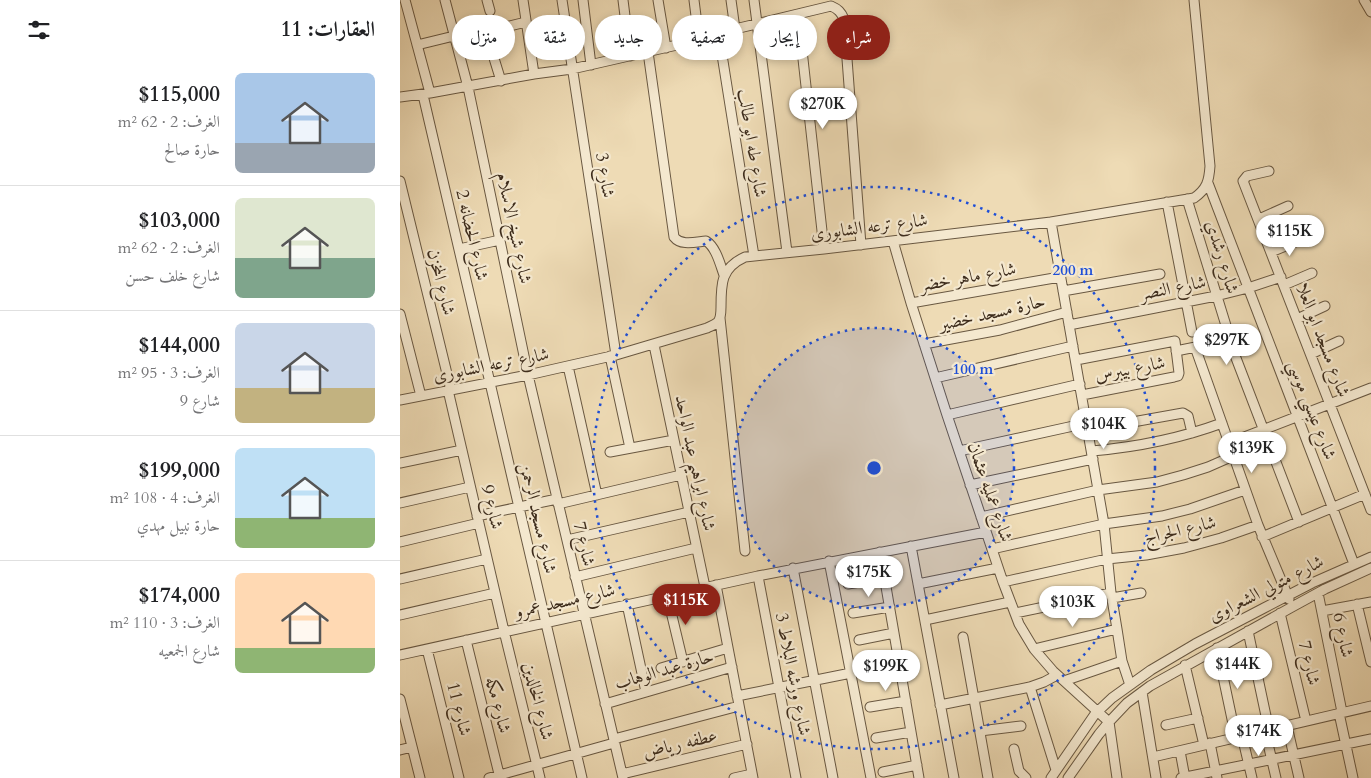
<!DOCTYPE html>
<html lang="ar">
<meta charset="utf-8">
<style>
:root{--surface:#fff;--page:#f2f2f2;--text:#202124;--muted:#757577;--line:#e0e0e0;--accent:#8f2418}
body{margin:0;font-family:Cardo,Amiri,serif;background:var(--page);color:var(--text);direction:rtl;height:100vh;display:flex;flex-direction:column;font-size:19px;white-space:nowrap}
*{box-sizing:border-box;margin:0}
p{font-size:16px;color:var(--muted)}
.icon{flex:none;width:28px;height:28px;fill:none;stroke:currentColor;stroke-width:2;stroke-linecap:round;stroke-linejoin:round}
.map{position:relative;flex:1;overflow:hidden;direction:ltr}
.panel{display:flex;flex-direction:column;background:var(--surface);width:400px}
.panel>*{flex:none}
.top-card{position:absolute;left:15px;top:15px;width:475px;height:45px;direction:rtl;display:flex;gap:10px}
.price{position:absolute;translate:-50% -42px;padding:0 11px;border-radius:18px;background:#fff;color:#222;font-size:16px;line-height:32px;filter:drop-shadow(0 1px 2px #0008)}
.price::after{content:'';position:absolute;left:50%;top:30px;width:15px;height:11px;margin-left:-8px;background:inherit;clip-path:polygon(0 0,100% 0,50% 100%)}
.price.active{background:var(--accent);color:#fff}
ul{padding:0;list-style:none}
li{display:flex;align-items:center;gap:15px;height:125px;padding:0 25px}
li+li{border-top:1px solid var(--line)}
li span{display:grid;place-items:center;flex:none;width:140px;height:100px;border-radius:8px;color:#555}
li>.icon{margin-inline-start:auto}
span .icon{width:60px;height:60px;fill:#fffc;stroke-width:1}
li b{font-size:21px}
h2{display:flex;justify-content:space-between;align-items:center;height:60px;padding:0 25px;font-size:21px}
.chip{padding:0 18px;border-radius:22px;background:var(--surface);box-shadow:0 2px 8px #0003;font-size:18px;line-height:45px}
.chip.active{background:var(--accent);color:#fff}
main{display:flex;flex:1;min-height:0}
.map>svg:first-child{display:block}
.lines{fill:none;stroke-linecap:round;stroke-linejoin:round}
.minor-casing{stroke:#695842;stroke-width:11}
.minor{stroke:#f4e8cf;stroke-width:9}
.ring{fill:none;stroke:#1d4ed8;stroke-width:2.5;stroke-dasharray:2.5 5}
.labels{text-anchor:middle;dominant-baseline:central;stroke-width:4.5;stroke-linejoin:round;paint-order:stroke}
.street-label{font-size:18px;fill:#3d2c1c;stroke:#f4e8cf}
.centre{fill:#1d4ed8;stroke:#f4e8cf;stroke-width:2.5}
.ring-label{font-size:15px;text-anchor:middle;font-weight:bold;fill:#1d4ed8;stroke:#f4e8cf;stroke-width:4.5;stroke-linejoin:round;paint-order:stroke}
</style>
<main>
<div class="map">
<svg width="971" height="778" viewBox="0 0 971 778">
<rect width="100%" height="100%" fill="#eedbb5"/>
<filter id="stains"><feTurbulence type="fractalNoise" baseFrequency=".004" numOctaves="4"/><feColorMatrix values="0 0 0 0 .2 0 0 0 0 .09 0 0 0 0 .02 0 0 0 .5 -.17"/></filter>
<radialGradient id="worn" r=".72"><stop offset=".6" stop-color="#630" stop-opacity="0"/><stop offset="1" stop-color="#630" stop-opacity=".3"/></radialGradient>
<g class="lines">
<!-- minor casing -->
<g class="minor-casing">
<path id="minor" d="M5,0L30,93
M45,0L68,87L128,375L223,778
M87,0L90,11
M123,0L134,74
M162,0L216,355
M183,0L191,65
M223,0L230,56
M258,0L266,48
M294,0L299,40
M331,0L335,29
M354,0L387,252
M964,0L971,12
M398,14L424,249
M319,36L354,256
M55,39L126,22
M17,45L54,36
M248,52L274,237C281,246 295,242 306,241C316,247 320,264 324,275
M93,55L101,81
M23,95L182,778
M0,97L30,93L134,74L172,69L312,37L335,29L431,6C438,9 441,12 444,19L461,245
M869,171L847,176L843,181L971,510
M0,181L51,390
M808,183L954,564
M787,199L836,358L899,522
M767,202L792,332
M859,219L888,206
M651,222L704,524L711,593L717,629L722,661L730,685
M493,241L511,303L547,415L603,582L619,624L634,649L653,671L709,722L717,778
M59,249L100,240
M871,252L900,240
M884,285L912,273
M663,291L760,274
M511,303L660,277
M0,314L21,396
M320,318L345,551
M897,319L925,306
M669,325L816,296L848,288L881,277
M524,344L600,330L667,312
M254,345L305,587
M795,347L858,525L889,599
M776,351L830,340
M911,354L939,341
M210,356L230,448
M676,360L775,341L779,373L778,376L774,377L682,395
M168,366L197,495
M535,378L673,346
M48,390L104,631L140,778
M0,400L128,375L216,355L307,328C311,326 315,325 318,322C321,318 321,312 321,307C321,283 321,268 345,257L424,249L651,222L794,198C807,189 809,181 810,166L794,0
M547,415L680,384
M688,430L783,413L788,416L792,433
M829,443L971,388
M559,451L687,423
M692,451C737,447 779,439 822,423
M210,452L274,440
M0,463L62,450
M570,485L693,459
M0,503L70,487
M158,504L281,475
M77,516L157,499
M581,517L698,490L757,482L783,475L808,467L833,456
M862,537L965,494
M167,540L289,512
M0,542L79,523
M511,546L554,778
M592,549L704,524L762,516L790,509L845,490
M480,552L519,778
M429,561L471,778
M393,568L433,778
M358,576L396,778
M175,577L296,548
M0,579L87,559
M603,582L707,559L746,555L784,548L821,538L858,525
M448,584L484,578
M518,584L598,568
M316,585L353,778
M918,593L942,712
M267,595L283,662
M712,598L741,593
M227,604L246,692
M957,604L971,662
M922,611L971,602
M453,613L490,607
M615,613L711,593
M880,613L906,721
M0,615L95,593
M525,620L610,602
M848,631L869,730
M563,637L588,778
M66,640L100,778
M459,640L494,633
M817,648L836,738
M27,649L59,778
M634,649L717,629
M0,655L358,576L586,532
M785,665L804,745
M261,668L328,648
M465,674L500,668
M664,681L722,661
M630,687L656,770
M742,692L756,778
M337,696L451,673
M0,699L20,778
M205,704L332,667
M540,705L630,687L644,682L657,675
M470,707L506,701
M939,713L953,778
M766,725L798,718
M887,726L899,778
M580,731L621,726
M865,731L876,778
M842,736L852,778
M476,738L511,732
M214,739L339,706
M810,743L817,778
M614,749L619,771L626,778
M0,750L12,747
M780,751L785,778
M753,757L971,706
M483,772L517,765
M222,774L347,744
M89,778L214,743
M334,778L352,774
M651,778L695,714L712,698L751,670L795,644L864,608L912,583L971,557
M668,778L699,734L709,722L727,703L750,686L892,607L925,589L971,568
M781,778L971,739"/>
</g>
<!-- minor -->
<use href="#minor" class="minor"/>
</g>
<!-- distance rings -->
<circle cx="474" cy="468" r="140" fill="#1d4ed8" fill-opacity=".12"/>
<g class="ring">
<circle cx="474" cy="468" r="140"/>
<circle cx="474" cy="468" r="281"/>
</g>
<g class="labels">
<!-- street labels -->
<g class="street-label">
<text transform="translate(352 143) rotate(81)">شارع طه ابو طالب</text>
<text transform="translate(205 175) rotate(81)">شارع 3</text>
<text transform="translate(469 227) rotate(-7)">شارع ترعه الشابورى</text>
<text transform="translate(114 228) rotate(78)">شارع شيخ الاسلام</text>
<text transform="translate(72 235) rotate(77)">شارع الحضانه 2</text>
<text transform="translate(822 257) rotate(73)">شارع رشدي</text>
<text transform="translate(568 277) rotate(-10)">شارع ماهر خضر</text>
<text transform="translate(41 282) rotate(76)">شارع المخزن</text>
<text transform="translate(773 288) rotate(-11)">شارع النصر</text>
<text transform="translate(592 313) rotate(-13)">حارة مسجد خضير</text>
<text transform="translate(923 340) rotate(69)">شارع مسجد ابو العلا</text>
<text transform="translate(91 365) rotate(-11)">شارع ترعه الشابورى</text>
<text transform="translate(730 369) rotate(-11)">شارع بيبرس</text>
<text transform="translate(912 410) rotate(69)">شارع عيسي موسي</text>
<text transform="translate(295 463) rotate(78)">شارع ابراهيم عبد الواحد</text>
<text transform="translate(590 492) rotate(71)">شارع عمليه عثمان</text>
<text transform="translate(92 507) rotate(77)">شارع 9</text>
<text transform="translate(138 518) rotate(77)">شارع مسجد الرحمن</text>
<text transform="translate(780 530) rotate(-13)">شارع الجراج</text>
<text transform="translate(184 544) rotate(77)">شارع 7</text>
<text transform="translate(866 589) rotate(-27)">شارع متولي الشعراوى</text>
<text transform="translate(165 601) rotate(-13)">شارع مسجد عمرو</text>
<text transform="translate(943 635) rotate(79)">شارع 6</text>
<text transform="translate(909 663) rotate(77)">شارع 7</text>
<text transform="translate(264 670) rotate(-16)">حارة عبد الوهاب</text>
<text transform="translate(393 674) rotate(79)">شارع ورشه البلاط 3</text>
<text transform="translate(138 701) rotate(76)">شارع الخالدين</text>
<text transform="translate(98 705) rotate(76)">شارع مكه</text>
<text transform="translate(59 709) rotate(76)">شارع 11</text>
<text transform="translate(280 744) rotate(-14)">عطفه رياض</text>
</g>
</g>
<circle cx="474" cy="468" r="8" class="centre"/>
<g class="ring-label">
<text x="673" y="275">200 m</text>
<text x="573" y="374">100 m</text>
</g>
<rect width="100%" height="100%" filter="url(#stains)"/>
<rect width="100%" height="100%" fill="url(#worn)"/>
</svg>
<b class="price" style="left:423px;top:130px">$270K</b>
<b class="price" style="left:890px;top:257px">$115K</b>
<b class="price" style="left:827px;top:366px">$297K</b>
<b class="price" style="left:704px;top:450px">$104K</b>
<b class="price" style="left:852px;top:474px">$139K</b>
<b class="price" style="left:469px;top:598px">$175K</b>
<b class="price active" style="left:286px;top:626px">$115K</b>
<b class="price" style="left:673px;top:628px">$103K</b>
<b class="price" style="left:838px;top:690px">$144K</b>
<b class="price" style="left:486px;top:692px">$199K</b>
<b class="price" style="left:859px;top:757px">$174K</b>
<div class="top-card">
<a class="chip active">شراء</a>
<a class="chip">إيجار</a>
<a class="chip">تصفية</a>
<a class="chip">جديد</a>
<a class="chip">شقة</a>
<a class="chip">منزل</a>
</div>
</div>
<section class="panel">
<h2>العقارات: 11<svg class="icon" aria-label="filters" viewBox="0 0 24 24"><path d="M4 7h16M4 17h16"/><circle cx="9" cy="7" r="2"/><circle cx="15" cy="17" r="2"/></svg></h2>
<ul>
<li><span style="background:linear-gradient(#a9c7e8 70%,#9aa5b1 0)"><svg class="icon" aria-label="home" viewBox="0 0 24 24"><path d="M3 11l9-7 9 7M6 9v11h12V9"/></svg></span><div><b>$115,000</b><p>الغرف: 2 · 62 m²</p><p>حارة صالح</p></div></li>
<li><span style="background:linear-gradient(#dfe7d0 60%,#7fa58c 0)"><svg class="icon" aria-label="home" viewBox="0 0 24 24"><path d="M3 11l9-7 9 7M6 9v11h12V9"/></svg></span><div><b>$103,000</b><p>الغرف: 2 · 62 m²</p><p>شارع خلف حسن</p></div></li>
<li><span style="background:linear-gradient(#c9d6e8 65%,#c2b280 0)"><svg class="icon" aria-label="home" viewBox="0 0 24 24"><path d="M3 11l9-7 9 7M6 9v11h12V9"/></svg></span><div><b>$144,000</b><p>الغرف: 3 · 95 m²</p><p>شارع 9</p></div></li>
<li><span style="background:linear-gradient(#bfe0f5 70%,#8fb573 0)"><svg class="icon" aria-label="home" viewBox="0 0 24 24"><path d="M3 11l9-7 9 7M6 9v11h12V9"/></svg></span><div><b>$199,000</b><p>الغرف: 4 · 108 m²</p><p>حارة نبيل مهدي</p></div></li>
<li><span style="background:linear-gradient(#ffd9b3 75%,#8fb573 0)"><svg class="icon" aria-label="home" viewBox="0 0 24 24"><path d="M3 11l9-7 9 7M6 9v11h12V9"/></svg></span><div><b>$174,000</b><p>الغرف: 3 · 110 m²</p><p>شارع الجمعيه</p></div></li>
</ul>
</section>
</main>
